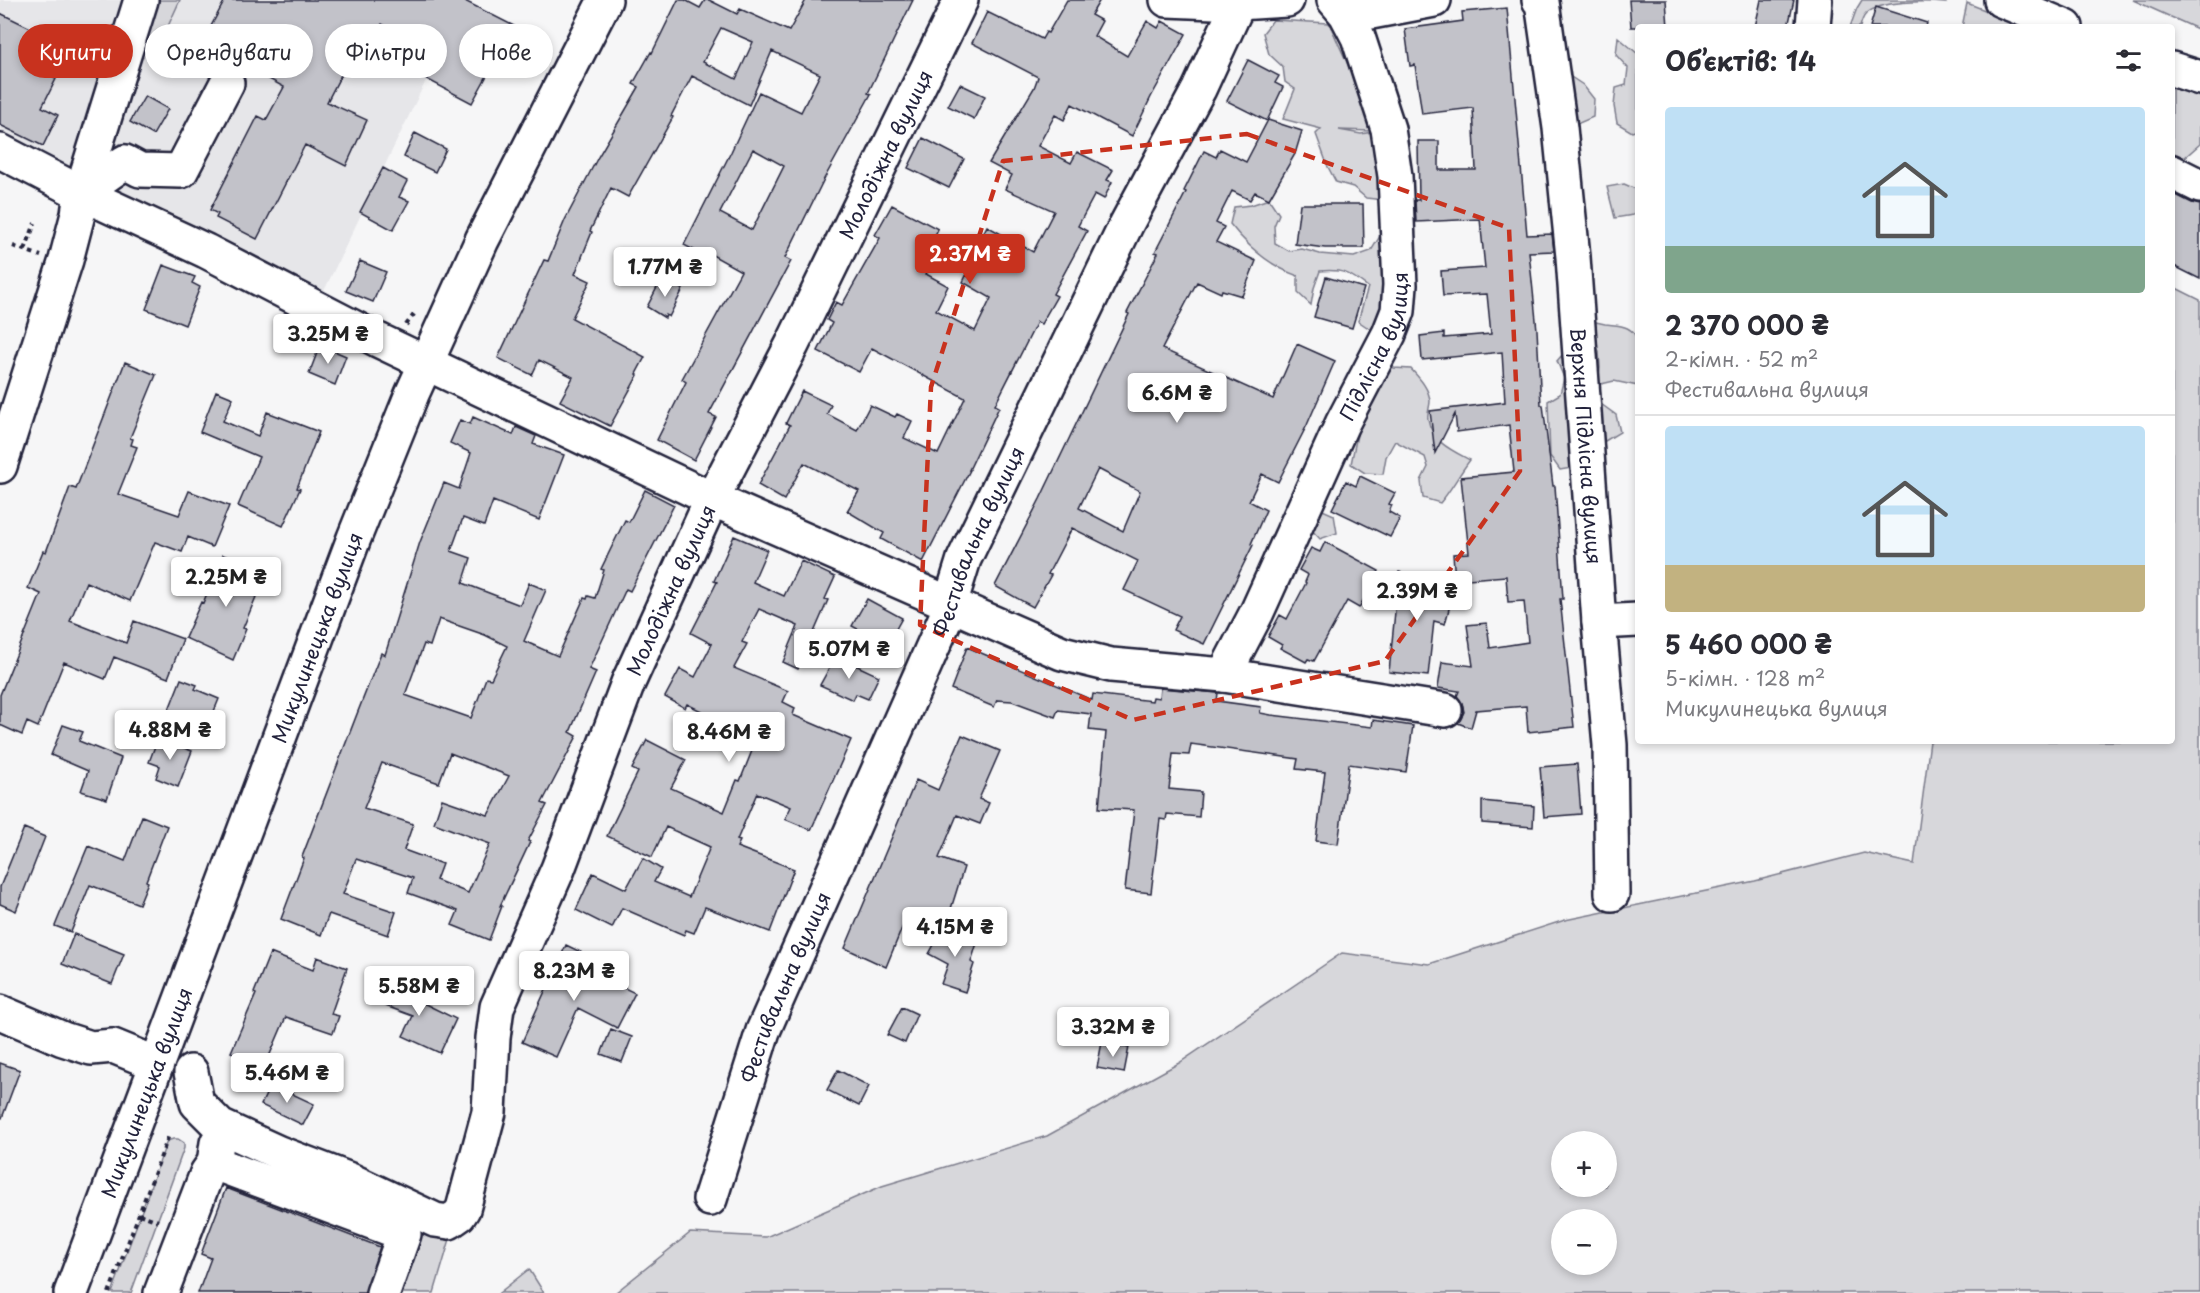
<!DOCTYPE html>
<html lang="uk">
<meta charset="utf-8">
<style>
:root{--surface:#fff;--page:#f7f7f7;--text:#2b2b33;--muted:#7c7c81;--line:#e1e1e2;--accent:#c8321e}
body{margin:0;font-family:"Playpen Sans",sans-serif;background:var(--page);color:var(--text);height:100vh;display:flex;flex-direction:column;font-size:22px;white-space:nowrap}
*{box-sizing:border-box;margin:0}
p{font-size:20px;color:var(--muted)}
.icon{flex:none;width:33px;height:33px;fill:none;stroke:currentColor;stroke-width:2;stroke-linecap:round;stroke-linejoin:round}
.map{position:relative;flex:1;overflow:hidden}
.panel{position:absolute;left:1635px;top:24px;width:540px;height:720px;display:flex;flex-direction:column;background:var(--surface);border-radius:6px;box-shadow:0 3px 9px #0003}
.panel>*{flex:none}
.top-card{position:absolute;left:18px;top:24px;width:570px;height:54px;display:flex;gap:12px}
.tools{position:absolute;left:1551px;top:1131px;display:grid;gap:12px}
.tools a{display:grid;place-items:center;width:66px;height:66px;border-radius:50%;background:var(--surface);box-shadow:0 3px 9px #0003;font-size:30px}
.price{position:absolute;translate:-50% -51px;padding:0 14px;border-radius:6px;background:#fff;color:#222;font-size:20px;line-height:39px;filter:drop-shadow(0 2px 3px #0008)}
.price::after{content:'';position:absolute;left:50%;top:36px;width:18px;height:14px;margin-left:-9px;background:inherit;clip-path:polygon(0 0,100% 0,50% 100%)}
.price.selected{background:var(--accent);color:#fff}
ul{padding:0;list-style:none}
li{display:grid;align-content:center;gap:12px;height:318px;padding:0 30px}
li+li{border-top:2px solid var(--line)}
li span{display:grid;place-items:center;height:186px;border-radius:6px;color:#555}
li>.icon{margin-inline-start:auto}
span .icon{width:108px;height:108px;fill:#fffc;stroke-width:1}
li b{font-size:26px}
h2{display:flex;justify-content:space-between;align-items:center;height:72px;padding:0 30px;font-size:26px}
.tag{padding:0 21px;border-radius:27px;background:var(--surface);box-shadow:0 3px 9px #0003;font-size:21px;line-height:54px}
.tag.selected{background:var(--accent);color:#fff}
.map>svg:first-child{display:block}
.built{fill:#e6e6e9}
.green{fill:#d7d7db;stroke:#7c7c8b;stroke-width:1.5;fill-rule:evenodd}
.building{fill:#c2c2c9;stroke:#22223b;stroke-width:1.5;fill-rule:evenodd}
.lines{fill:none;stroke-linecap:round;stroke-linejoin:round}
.minor-casing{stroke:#22223b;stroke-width:38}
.highway-casing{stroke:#22223b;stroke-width:38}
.path{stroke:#22223b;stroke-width:4;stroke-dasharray:4.5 4.5;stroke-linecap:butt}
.minor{stroke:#fff;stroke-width:33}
.highway{stroke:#fff;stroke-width:33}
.marked{fill:none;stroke:#c8321e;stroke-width:4.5;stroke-dasharray:12 8;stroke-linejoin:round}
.labels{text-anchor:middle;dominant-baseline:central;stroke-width:5;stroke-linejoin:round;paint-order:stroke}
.street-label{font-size:20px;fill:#22223b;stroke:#fff}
</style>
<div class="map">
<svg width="2200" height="1293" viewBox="0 0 2200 1293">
<rect width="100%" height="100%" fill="#f6f6f7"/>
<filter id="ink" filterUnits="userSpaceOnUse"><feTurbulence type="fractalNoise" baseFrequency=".0167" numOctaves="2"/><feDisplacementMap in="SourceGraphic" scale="12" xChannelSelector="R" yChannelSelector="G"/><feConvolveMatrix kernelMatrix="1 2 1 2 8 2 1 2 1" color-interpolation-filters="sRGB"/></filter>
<g filter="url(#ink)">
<!-- built -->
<path class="built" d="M0,0H465L324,291L0,136Z"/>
<!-- green -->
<path class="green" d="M131,0H180L158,48L137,50Z
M1862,0H1941L1945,3C1925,1 1880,0 1866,14C1863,17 1861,23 1860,27H1850L1857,8Z
M2133,0H2200V30Z
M1967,3L2028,27H1962Z
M1273,20L1329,23L1349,67L1372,131L1339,130L1361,134L1378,131L1384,200L1366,198L1353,187L1336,182L1328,167L1316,134L1321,129L1283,119L1295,89L1285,82L1283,67L1269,54L1263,33Z
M1618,37L1638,54V130L1632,132L1617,123L1614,106L1616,88L1626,85L1628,68L1616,55Z
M1568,75L1583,85L1594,99L1593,117L1577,124L1563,114Z
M2172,81L2200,90V144L2184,158L2172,152Z
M1624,184L1638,190V212L1633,215L1615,218L1607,187Z
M1269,199L1279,214L1274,226L1275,243L1289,251L1302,249L1320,254L1354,257L1371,251L1380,236L1388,252L1394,304L1373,331L1358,321L1368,287C1349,273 1344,269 1320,271L1314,288L1311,305L1298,293V276C1270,266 1248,247 1230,224L1234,207L1251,205Z
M2172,286L2200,300V1293H615L690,1233L766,1237L882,1186L1047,1136L1179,1063L1342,953L1429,964L1565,920L1755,881L1864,853L1914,864L1930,741H2172ZM1562,1142H1606V1186H1562ZM1562,1220H1606V1264H1562Z
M1585,319C1592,321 1599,323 1605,324C1619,326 1632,324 1638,341V386L1614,381L1597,385L1600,368L1599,351L1589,336Z
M1568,348L1586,411L1601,404L1616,415L1620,432L1605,441L1588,446L1577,467L1560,470L1550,456L1548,401L1560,394L1564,378L1557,361Z
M1391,365L1394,368L1411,369C1419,378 1429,388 1430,401C1430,407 1427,413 1428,419C1432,442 1451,450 1470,460C1459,474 1452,489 1440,503L1423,498L1421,481L1428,467L1425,457L1395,441L1386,457L1383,474L1365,473L1351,464L1358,430Z
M1318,508L1334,515L1337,533L1320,539L1309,527Z
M173,1139H178L184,1143V1148L131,1293H112L167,1141Z
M393,1221L453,1229L434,1293H401L422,1233Z
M529,1269L544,1293H499Z"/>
<!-- building -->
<path class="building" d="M225,0H463L514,26L472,103L417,74L430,50L382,24L369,51L356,46L327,102L367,120L346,166L305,145L257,239L216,218L218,214L210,210L258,116L266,120L284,87L202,43Z
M678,0H685L700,8L705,0H709L737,14L740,9L789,31L806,0H913L868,93L871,94L824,179L785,258L791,261L709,414L716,417L694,460L657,440L686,382L682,379L741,271L707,252L705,256L684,245L731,152L759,92L801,112L820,74L772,51L749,105L692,76L671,116L673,117L628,197L611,188L590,231L592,232L575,274L590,281L572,318L645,357L636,374L638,375L610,426L560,401L573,377L539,360L532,375L498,358L544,260L548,261L565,220L598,157L639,87L633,84L651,52L652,53ZM721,28L753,42L736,79L703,62ZM753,149L784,166L752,230L720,213Z
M1067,0H1100L1091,15L1102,21L1094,36L1127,56L1147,21L1158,28L1162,21L1186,34L1151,97L1132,136L1072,104L1064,120L1055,115L1038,146L1071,163L1077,152L1113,170L1107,180L1112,182L1104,199L1095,194L1078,226L1087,231L1053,294L1057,296L1041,324L1037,322L995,405L999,407L969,470H970L923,562L881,539L884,533L847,511L859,491L804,463L784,500L758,485L790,425L786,423L802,391L831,405L827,414L857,430L870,405L895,417L897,414L912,421L904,438L938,454L965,398L872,348L859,372L818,351L832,323L827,320L836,302L842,305L880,238L875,235L892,205L938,229L924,258L933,263L926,274L948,286L936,310L975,331L991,298L963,282L978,251L979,247L977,246L987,226L1033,252L1054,211L1005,189L1012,175L989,163L1034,88L1038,77L972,43L987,12L1042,39L1046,32L1048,33Z
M1629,0H1666L1668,27H1631Z
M1761,0H1794L1788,27H1755Z
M1876,7L1927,23L1926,27H1870Z
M1507,8L1527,235L1552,234L1554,251L1529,252L1537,330L1541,405H1543L1553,486H1555L1563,599H1560L1574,727L1528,732L1526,706L1476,710L1471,728L1458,723L1464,712L1462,703L1457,696L1459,691L1438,688L1442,662L1473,666L1467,625L1487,623L1490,648L1528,642L1524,601L1508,602L1506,576L1455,580L1453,554L1469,553L1461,477L1514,472L1509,425L1457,432L1455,414L1435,453L1430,411L1505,402L1502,352L1422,360L1420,336L1444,333V338L1491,334L1487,294L1443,296L1441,271L1485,268L1480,219L1416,222L1415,200H1419L1418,141H1439V170H1476L1473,108L1422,114L1415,65L1410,66L1405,29L1463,21L1462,12Z
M0,13L47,36L32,67L56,79L42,107L58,115L43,146L0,125Z
M1248,60L1279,76L1275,83L1283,87L1267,121L1227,101Z
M960,84L985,96L974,119L948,106Z
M145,96L168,109L153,135L130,122Z
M1268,120L1302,131L1295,154L1269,199L1255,192L1250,200L1232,191L1216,223L1224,227L1216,242L1256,261L1242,296L1222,290L1221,293L1197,282L1162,349L1273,399L1297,344L1335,361L1307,425L1278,482L1262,474L1249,501L1266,510L1251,544L1253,545L1204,644L1173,630L1180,616L1124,590L1138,561L1072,528L1048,574L1051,575L1033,607L995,586L1040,499L1129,314L1127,313L1158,253L1155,252L1186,192L1184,191L1204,151L1216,157L1220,149L1246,162ZM1098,469L1140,491L1123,531L1079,508Z
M415,133L446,149L435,172L404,157Z
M923,138L964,159L949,188L908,168Z
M383,168L407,181L399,197L409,201L393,230L360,212Z
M2172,193L2192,203L2200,205V279L2172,265Z
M1300,204H1363L1364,248H1325L1295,244Z
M360,261L386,272L373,302L346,291Z
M163,265L195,277L192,283L200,287L185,325L146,309Z
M1326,277L1364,288L1352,328L1314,317Z
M662,278L683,289L669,317L666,315L665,318L647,307Z
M320,345L346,356L335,385L309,374Z
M125,362L156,375L130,438L133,439L131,445L137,447L118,494L179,515L189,491L229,506L212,547L188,537L182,552L155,542L130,601L86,582L70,621L126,643L134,621L183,639L168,678L114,657L105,679L64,662L38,727L27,722L22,735L0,725V695L41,594L28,588L43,551L46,552L70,487L76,489Z
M216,391L233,398L223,421L258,436L267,412L319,432L297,488L300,489L283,526L238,506L259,457L200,432Z
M473,417L513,435L516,427L536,436L533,444L564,455L539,520L493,501L484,526L463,518L451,551L471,558L463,583L520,605L529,583L546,590L524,641L558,656L584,598L587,599L588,596L595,598L604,570L601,569L625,520L629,522L645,490L674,505L630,591L626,589L589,669L596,672L570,732L577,736L542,803L547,805L528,841L530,842L500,906H502L489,940L452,925L458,911L408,893L413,878L356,859L343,894L396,912L388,935L329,914L321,935L281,919L304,858L302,857L357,714L381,653L385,655L420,542L444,483L459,489L471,453L450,443L460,420L470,424ZM439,619L485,635L507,646L491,679L486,678L471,718L405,695L424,644L430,646ZM450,753L509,776L488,815L442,799L434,823L490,844L468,893L436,880L442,864L404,850L413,824L364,808L382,763L439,783Z
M1360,476L1395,493L1389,504L1392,505L1389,512L1400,518L1390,537L1332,509L1346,481L1356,486Z
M734,536L767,550L753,582L784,596L801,561L835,577L825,599L828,600L798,669L783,662L798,626L759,609L742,642L747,644L734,668L788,691L783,702L795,708L793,715L851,740L811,830L785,819L791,807L757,793L737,840L740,841L737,847L794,869L770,932L705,907L694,933L686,930L684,935L622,908L612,928L576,910L593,873L626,889L643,858L661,869L654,882L689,897L710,847L666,827L652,857L607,836L638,772L632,769L647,740L686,760L671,788L724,812L737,780L740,781L757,738L687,704L685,708L665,697L680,669L695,677L712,644L691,633L717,582L714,581Z
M1325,542L1379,571L1359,608L1347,601L1314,661L1308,659L1306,662L1280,648L1282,645L1268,637L1280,615L1287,619L1306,583L1305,582L1308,575L1299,570L1311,548L1320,552Z
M223,555L266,573L243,628L246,629L233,660L185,638L201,602L203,603Z
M1399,572L1455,586L1445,624L1434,621L1428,676L1389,672Z
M867,599L902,618L887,645L852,626Z
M967,647L1092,700L1093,694L1152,701L1153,697L1159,698L1160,688L1218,693L1217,701L1261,707L1260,713L1271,715L1372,727L1373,720L1413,726L1406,772L1349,764L1338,844L1316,841L1325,772L1296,769L1298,759L1191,744L1189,755L1173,754L1169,789L1201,792L1199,817L1167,814L1166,820L1160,819L1151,893L1125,890L1134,810L1099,808L1106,732L1089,730L1091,714L1058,710L1055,717L1012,701L997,700L994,707L951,689Z
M836,656L879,676L868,699L856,694L853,700L820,685Z
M181,679L197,685L195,689L219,699L210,721L186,711L184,718L168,712Z
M63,725L83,732L79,741L121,758L107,799L81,791L88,771L51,755Z
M962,735L1000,751L979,799L989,803L980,824L957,815L939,858L964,867L945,928L907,916L886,967L845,948L916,780L938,790Z
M158,738L192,751L178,787L156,778L160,766L149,762Z
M1577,764L1581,814L1544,817L1540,767Z
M1482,801L1534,806L1533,827L1482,823Z
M142,816L167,826L146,881L148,882L139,904L90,885L71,932L55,926L88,846L125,861Z
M24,828L45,837L16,911L0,904V887Z
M943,928L978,940L971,962L974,964L965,992L941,984L948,964L929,954Z
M74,934L124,954L112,984L62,964Z
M566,945L593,958L587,970L635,993L617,1028L578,1008L556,1057L522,1042Z
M270,953L313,970L317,957L347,968L331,1014L339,1016L333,1033L286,1017L265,1066L231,1052L256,994L254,993Z
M393,979L412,987L409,996L456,1019L440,1053L403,1036L413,1016L380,1004L389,980L392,981Z
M902,1007L917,1014L905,1043L887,1035Z
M611,1029L632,1037L622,1062L601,1054Z
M1102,1042L1129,1047L1124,1073L1097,1068Z
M0,1063L20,1070L2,1118H0Z
M838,1070L869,1086L859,1106L827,1090Z
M271,1084L314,1104L303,1125L261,1105Z
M226,1188L380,1247L365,1293H198L211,1258L201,1254Z"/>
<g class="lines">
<!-- minor casing -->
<g class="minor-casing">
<g id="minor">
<path d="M1167,0L1238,3L1287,0"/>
<path d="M1340,0L1371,12L1434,0"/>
<path id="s1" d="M1539,0L1542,2L1560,128L1573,257L1599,622L1610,745L1612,894"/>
<path d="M2001,0L2066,27"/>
<path d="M1813,27L1815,0"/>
<path d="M2172,69L2200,78"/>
<path d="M0,151L81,193L206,251L378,340L712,499L1062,653L1111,665L1224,675L1445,710"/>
<path d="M2172,172L2200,186"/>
<path d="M81,193L125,162L140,170L181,171L227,83"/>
<path d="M0,466L66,260L78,214L81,193L141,0"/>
<path d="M1599,622L1638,620"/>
<path id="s2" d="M1224,675L1257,612L1342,424L1389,334L1398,311L1400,285L1395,176L1388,129L1358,37L1346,14L1334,0"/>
<path d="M0,1012L63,1039L91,1048L113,1046L157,1064"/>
<path id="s3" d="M191,1072L197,1103L220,1126L279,1153L350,1180L435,1220L449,1222L459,1215L463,1209L489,1112L493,1038L497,1007L558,869L628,683L712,499L792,345L961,0"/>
<path d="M214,1163L404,1234L383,1293"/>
<path id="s4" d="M710,1199L763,1031L946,617L964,559L1127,223L1199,89L1240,0"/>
<path d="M161,1293L207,1173L214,1163L217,1143"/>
</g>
</g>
<!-- highway casing -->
<g class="highway-casing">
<g id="highway">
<path id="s5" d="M71,1293L354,538L412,394L482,240L605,0"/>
</g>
</g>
<!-- path -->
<path class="path" d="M13,246L41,256
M25,250L35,223
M406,325L415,313
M139,1214L158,1221
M109,1293L169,1135"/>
<!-- minor -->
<use href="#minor" class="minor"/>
<!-- highway -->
<use href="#highway" class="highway"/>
</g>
</g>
<!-- marked area -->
<path class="marked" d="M1247,134L1509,228L1520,471L1385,661L1133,720L920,625L931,387L1003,161Z"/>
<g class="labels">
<!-- street labels -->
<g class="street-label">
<text stroke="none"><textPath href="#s3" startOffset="1476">Молодіжна вулиця</textPath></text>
<text stroke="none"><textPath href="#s2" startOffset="363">Підлісна вулиця</textPath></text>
<text stroke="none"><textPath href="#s1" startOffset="450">Верхня Підлісна вулиця</textPath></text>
<text stroke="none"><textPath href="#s4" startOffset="711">Фестивальна вулиця</textPath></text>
<text stroke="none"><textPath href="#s3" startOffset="990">Молодіжна вулиця</textPath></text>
<text stroke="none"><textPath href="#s5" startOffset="700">Микулинецька вулиця</textPath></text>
<text stroke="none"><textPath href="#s4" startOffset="225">Фестивальна вулиця</textPath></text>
<text stroke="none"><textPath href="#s5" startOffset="214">Микулинецька вулиця</textPath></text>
</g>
</g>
</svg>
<div class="tools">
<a>+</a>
<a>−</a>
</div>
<b class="price selected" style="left:970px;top:285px">2.37M ₴</b>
<b class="price" style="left:665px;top:298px">1.77M ₴</b>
<b class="price" style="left:328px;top:365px">3.25M ₴</b>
<b class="price" style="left:1177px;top:424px">6.6M ₴</b>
<b class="price" style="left:226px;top:608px">2.25M ₴</b>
<b class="price" style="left:1417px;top:622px">2.39M ₴</b>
<b class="price" style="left:849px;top:680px">5.07M ₴</b>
<b class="price" style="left:170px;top:761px">4.88M ₴</b>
<b class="price" style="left:729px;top:763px">8.46M ₴</b>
<b class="price" style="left:955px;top:958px">4.15M ₴</b>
<b class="price" style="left:574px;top:1002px">8.23M ₴</b>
<b class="price" style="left:419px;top:1017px">5.58M ₴</b>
<b class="price" style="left:1113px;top:1058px">3.32M ₴</b>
<b class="price" style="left:287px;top:1104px">5.46M ₴</b>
<div class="top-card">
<a class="tag selected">Купити</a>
<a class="tag">Орендувати</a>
<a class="tag">Фільтри</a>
<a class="tag">Нове</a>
</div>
<section class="panel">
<h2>Об’єктів: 14<svg class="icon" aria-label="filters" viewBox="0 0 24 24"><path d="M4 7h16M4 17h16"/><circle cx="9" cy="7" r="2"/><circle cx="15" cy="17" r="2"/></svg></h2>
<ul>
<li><span style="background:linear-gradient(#bfe0f5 75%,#7fa58c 0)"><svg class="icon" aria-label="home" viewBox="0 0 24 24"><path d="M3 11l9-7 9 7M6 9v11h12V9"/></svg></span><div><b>2 370 000 ₴</b><p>2-кімн. · 52 m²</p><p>Фестивальна вулиця</p></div></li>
<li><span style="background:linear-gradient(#bfe0f5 75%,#c2b280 0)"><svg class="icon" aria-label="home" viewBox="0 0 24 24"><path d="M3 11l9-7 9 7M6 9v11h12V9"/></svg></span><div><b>5 460 000 ₴</b><p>5-кімн. · 128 m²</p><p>Микулинецька вулиця</p></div></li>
</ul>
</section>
</div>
